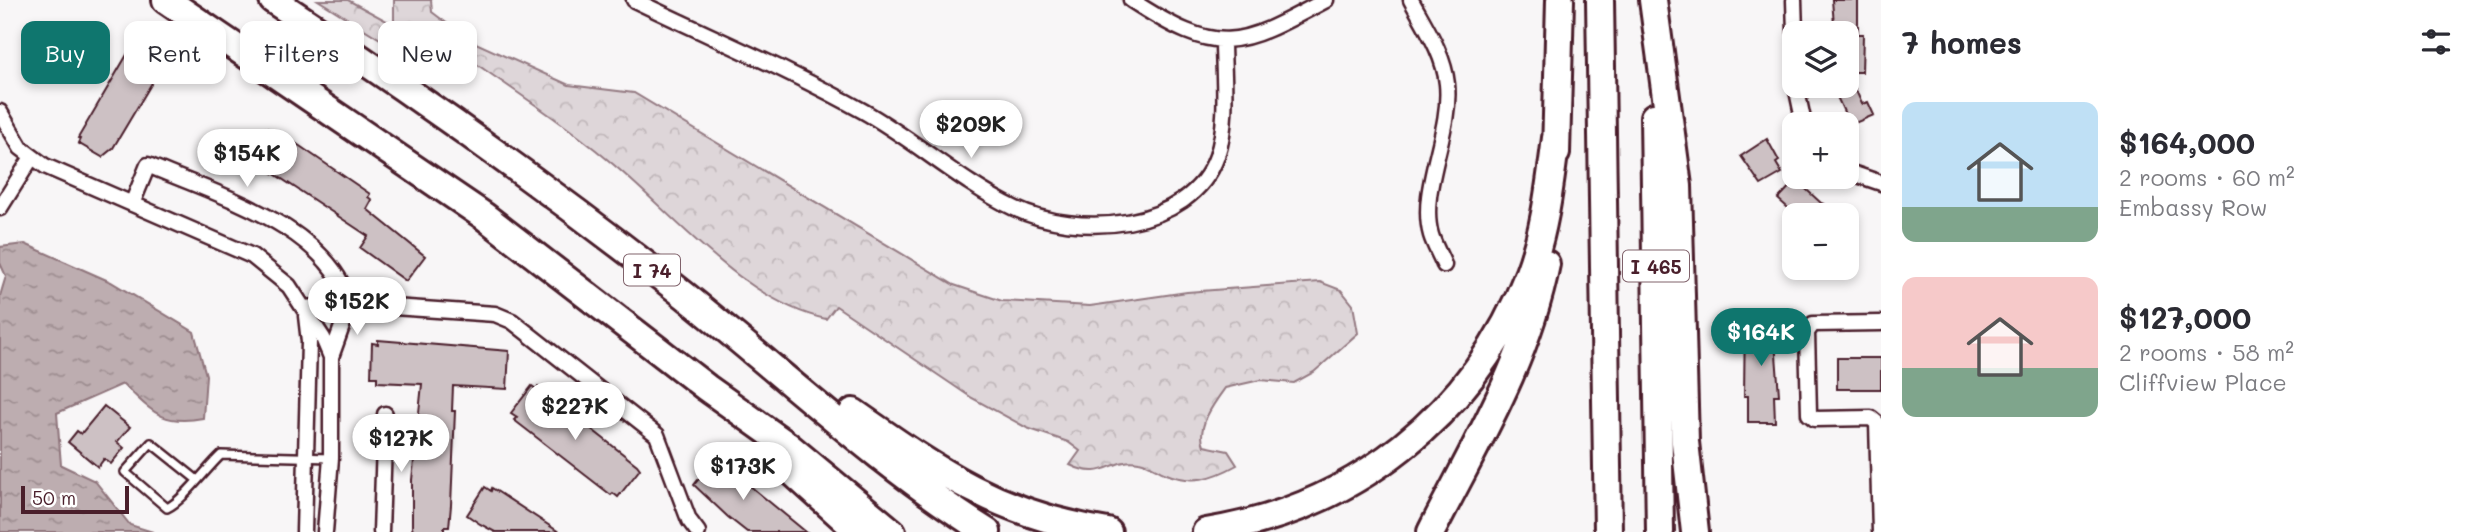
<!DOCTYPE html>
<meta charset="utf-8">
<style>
:root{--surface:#fff;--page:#f7f7f7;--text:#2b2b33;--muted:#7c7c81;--accent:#0f766e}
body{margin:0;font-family:Mali,sans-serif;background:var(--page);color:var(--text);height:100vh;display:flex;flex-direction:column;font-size:26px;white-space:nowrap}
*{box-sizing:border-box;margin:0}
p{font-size:23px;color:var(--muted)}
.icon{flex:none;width:38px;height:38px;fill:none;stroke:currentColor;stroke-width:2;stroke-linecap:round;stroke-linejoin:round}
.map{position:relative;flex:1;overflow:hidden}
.drawer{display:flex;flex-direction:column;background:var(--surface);width:595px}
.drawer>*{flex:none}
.hud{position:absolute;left:21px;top:21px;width:665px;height:63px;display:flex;gap:14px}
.fabs{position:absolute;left:1782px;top:21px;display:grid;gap:14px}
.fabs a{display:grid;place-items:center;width:77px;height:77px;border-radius:14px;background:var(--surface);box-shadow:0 4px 10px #0003;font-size:35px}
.scale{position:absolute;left:21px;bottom:18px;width:108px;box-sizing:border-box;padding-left:7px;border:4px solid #4a1f2b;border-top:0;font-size:19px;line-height:24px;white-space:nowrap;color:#4a1f2b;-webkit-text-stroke:5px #fff;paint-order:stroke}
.price{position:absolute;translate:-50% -60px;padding:0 16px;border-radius:24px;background:#fff;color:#222;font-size:23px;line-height:46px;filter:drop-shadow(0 2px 4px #0008)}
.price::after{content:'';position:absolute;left:50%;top:42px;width:21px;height:16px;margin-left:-10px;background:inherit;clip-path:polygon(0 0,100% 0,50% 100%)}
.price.current{background:var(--accent);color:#fff}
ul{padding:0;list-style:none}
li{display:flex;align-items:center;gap:21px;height:175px;padding:0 21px}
li span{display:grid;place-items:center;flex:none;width:196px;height:140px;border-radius:14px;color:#555}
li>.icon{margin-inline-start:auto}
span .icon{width:84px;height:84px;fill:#fffc;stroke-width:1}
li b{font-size:30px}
h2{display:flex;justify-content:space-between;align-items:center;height:84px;padding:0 21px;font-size:30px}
.pill{padding:0 24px;border-radius:14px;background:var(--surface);box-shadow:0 4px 10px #0003;font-size:24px;line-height:63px}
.pill.current{background:var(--accent);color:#fff}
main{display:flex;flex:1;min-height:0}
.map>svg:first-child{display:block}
.forest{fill:url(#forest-crowns);stroke:#947a82;stroke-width:2}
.water{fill:url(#water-ripples);stroke:#8f747b;stroke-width:2}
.building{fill:#cdc1c4;stroke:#4a1f2b;stroke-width:2}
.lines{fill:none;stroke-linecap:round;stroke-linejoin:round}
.lane-casing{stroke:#4a1f2b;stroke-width:12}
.street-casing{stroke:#4a1f2b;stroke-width:19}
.highway-casing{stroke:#4a1f2b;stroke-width:32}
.lane{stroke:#fff;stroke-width:7}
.street{stroke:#fff;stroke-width:14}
.highway{stroke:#fff;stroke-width:26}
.labels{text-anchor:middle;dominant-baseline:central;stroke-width:5;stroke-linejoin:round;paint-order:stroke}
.shield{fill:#fff;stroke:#80626b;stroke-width:2}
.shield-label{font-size:19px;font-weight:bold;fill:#4a1f2b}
</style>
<main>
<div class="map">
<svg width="1881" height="532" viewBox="0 0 1881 532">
<defs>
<pattern id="forest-crowns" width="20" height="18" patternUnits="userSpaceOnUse" patternTransform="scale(1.75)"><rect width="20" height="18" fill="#ded6d9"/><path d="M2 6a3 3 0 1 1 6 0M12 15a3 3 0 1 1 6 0" fill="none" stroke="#c0b7ba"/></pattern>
<pattern id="water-ripples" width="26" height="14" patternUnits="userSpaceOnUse" patternTransform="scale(1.75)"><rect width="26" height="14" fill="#bdadb0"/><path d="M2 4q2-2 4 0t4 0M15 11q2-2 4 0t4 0" fill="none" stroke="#9c8c8f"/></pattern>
</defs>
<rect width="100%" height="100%" fill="#f8f6f7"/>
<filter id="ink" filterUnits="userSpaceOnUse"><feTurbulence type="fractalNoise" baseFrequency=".0143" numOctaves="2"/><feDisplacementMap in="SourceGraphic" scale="14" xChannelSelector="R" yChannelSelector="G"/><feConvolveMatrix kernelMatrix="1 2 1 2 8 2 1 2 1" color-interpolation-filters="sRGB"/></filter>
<g filter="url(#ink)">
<!-- forest -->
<path class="forest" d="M318,0H348L394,25V0H431L432,12L469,40L569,85L634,93L954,285L1002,301L1090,306L1187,292L1320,282L1341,290L1353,305L1358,333L1314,372L1294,383L1260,380L1225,388C1214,403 1196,427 1204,446L1228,451L1237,465C1212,479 1192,485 1164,473C1157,470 1147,463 1139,462C1110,457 1105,482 1070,465L1080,451L1068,442L1027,428L972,398L836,306L826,319C742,301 673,213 608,160C553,114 490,75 431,32L428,69Z"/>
<!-- water -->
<path class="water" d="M25,244L111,282L194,332L206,375L203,418C161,426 152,411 123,384L57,413L61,465L95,481L130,525L153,532H0V296L6,276L0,263V247Z"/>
<!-- building -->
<path class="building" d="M1832,0H1858V34H1863L1862,72H1846V24H1834Z
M137,45L161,59L158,64L162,66L113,148L102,157L78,143L80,139L78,138L131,48L134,50Z
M1832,86H1854L1862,104L1868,102L1874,115L1850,125Z
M266,128L291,140L370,194L368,197L372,200L367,209L425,256L406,281L360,248L368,236L252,159L249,154Z
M1767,139L1779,161L1776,163L1782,173L1761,185L1741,156Z
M1796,180L1821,203L1851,215H1796L1778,199Z
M1773,314L1779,395H1774L1775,422H1748V396H1744L1745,315Z
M378,340L509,351L507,389L453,386L452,411H455L451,505L449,527H444V532H413L412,527V480L422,384L377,382V377H371L372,343L378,344Z
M1837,358H1881V389H1837Z
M532,386L536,389L538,387L637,465L640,469L618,497L613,493L611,495L514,420L517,417L511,413Z
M104,406L130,427L117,442L124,448L111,464L104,459L98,467L68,442L77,431L81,434Z
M714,460L719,464L721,462L806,532H747L728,517L694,485Z
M485,487L491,491L492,488L559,532H495L480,524L467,515Z"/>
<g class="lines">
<!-- lane casing -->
<g class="lane-casing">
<path id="lane" d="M196,479L151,443L125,472L167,508C183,501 206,469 221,455L331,458"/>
</g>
<!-- street casing -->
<g class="street-casing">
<path id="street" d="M634,0C710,37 790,70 863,111C915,140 960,182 1014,208C1076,238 1190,232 1217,156C1229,120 1223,77 1223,40
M1131,0C1220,58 1237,48 1326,0
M1411,0C1425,26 1444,54 1447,84C1452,132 1418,190 1431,235C1434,245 1440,255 1444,265
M1794,0L1795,33
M1796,86L1804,124
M0,112L21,148L45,166L252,256L289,286L323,338L331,357V458L325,532
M1846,171L1881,183
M132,204L148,165C217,195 327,225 350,304L331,357
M0,208L32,157
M304,308L350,304L495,314L512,321L657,435L689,520L698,532
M304,532L309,342L306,316
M381,532L385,414
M1880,532L1877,423L1871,418L1815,419L1809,414L1807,332L1813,324L1881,323"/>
</g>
<!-- highway casing -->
<g class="highway-casing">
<path id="highway" d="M166,0L484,216L707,388L787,445L892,532
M273,0C413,92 547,187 678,290C781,371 876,463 987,532
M1600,0L1608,532
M1653,0L1678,186L1685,442L1695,532
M1654,117L1660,532
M1556,153L1560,0
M853,412C940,473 1000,515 1108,532
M777,458L859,532
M1206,532C1353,509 1475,414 1529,273C1545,230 1550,184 1556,138
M1431,532C1475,445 1527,361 1546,264"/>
</g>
<!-- lane -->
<use href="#lane" class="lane"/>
<!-- street -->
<use href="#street" class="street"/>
<!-- highway -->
<use href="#highway" class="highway"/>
</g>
</g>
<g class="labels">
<!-- shield labels -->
<g class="shield">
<rect x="1623" y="250.5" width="66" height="31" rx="5"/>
<rect x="624" y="254.5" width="56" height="31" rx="5"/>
</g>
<g class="shield-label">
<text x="1656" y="266">I 465</text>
<text x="652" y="270">I 74</text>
</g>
</g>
</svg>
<div class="fabs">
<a><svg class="icon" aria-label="layers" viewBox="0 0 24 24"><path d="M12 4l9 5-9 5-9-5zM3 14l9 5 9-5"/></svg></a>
<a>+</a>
<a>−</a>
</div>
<div class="scale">50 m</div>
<b class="price" style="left:971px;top:160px">$209K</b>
<b class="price" style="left:247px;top:189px">$154K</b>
<b class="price" style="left:357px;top:337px">$152K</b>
<b class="price current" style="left:1761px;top:368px">$164K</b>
<b class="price" style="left:575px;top:442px">$227K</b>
<b class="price" style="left:401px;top:474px">$127K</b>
<b class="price" style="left:743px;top:502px">$173K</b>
<div class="hud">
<a class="pill current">Buy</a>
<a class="pill">Rent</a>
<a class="pill">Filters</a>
<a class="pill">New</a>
</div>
</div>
<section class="drawer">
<h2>7 homes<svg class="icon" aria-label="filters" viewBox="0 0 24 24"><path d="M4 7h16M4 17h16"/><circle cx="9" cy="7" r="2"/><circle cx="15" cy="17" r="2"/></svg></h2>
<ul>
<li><span style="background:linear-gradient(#bfe0f5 75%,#7fa58c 0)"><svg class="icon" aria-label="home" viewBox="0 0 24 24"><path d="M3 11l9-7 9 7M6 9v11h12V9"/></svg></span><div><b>$164,000</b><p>2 rooms · 60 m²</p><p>Embassy Row</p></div></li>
<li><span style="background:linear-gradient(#f6c9c9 65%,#7fa58c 0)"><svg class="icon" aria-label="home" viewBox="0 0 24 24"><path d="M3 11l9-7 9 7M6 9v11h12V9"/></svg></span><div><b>$127,000</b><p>2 rooms · 58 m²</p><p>Cliffview Place</p></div></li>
</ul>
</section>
</main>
